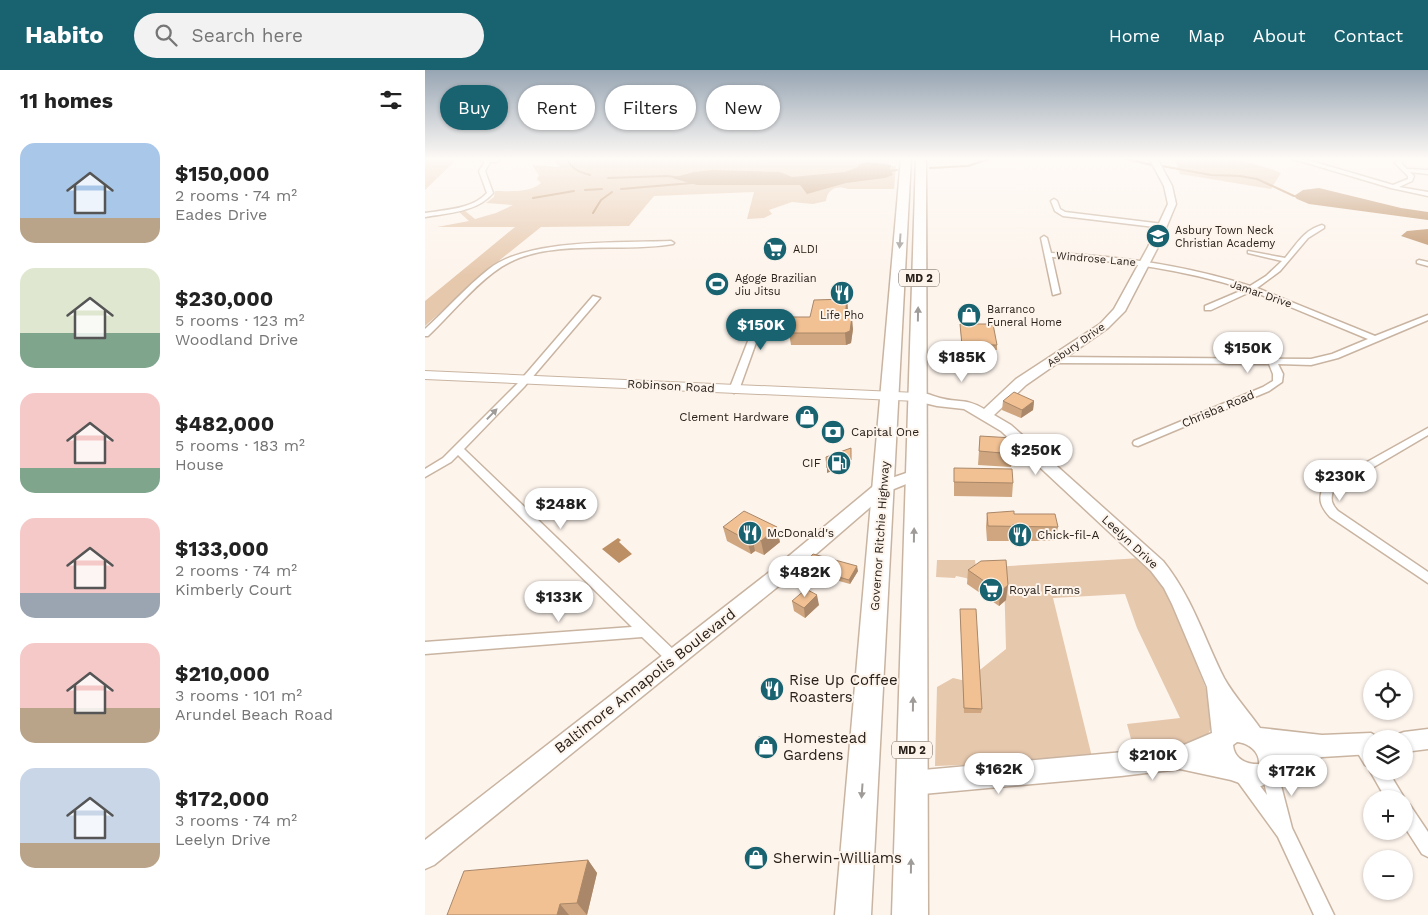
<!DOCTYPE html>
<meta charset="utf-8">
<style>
:root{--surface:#fff;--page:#f2f2f2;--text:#222;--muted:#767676;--accent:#196270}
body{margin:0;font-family:"Work Sans",sans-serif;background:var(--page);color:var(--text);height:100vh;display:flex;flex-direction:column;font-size:19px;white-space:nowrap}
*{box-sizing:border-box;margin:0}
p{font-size:16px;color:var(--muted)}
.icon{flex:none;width:28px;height:28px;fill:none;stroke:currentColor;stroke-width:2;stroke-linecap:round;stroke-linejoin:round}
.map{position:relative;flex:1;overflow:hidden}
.details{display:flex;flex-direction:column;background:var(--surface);width:425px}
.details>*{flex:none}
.hud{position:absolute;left:15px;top:15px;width:475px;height:45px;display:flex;gap:10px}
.fabs{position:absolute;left:938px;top:600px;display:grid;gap:10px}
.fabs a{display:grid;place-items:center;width:50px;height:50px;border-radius:50%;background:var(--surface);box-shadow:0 1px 4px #0004;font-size:25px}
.price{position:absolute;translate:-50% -42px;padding:0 11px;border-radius:18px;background:#fff;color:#222;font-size:16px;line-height:32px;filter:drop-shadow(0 1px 2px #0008)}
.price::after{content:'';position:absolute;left:50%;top:30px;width:15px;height:11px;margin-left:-8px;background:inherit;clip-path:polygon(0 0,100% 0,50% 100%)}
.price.active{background:var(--accent);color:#fff}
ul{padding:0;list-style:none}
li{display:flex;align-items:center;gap:15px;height:125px;padding:0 20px}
li span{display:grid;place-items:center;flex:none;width:140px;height:100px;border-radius:15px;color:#555}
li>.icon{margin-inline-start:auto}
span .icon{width:60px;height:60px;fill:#fffc;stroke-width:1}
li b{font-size:21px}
h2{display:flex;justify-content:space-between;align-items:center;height:60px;padding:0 20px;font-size:21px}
.tag{padding:0 18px;border-radius:22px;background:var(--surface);box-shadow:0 1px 4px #0004;font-size:18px;line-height:45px}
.tag.active{background:var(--accent);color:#fff}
header{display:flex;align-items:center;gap:30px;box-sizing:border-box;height:70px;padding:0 25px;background:var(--accent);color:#fff}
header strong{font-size:24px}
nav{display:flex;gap:28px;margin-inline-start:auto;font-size:18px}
.search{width:350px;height:45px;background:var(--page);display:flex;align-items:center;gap:12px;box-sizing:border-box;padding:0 18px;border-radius:28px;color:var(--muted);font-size:19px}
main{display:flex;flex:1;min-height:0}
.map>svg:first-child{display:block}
.green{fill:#e6c8ad}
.water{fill:#bd8f64}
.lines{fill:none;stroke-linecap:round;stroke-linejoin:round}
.stream{stroke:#bd8f64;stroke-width:2}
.street-casing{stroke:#c9b4a1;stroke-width:3}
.secondary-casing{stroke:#c9b4a1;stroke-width:3}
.primary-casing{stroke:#c9b4a1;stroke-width:2}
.highway-casing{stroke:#c9b4a1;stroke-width:3}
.street{fill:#fff;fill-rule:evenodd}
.secondary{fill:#fff;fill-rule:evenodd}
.primary{fill:#fff;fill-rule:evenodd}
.highway{fill:#fff;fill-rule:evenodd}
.wall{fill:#cfa67f}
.shaded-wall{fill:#a98768}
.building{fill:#f1c194;stroke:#a98768}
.oneway{fill:#9f9b98}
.labels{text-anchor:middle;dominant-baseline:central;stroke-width:4;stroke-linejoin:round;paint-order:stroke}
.far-poi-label{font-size:11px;fill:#29211a;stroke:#fdf4ec;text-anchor:start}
.far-street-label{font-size:11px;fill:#29211a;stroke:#fdf4ec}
.shield{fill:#fdf4ec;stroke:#696059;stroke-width:1}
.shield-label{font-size:11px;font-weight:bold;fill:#29211a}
.street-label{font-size:12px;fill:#29211a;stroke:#fdf4ec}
.poi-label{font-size:12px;fill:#29211a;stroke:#fdf4ec;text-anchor:start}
.near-poi-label{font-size:15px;fill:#29211a;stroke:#fdf4ec;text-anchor:start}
.near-street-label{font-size:15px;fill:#29211a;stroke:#fdf4ec}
</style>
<header>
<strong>Habito</strong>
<div class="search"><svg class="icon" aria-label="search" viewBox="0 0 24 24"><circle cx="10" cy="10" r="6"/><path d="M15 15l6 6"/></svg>Search here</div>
<nav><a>Home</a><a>Map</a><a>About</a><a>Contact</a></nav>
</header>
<main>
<section class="details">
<h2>11 homes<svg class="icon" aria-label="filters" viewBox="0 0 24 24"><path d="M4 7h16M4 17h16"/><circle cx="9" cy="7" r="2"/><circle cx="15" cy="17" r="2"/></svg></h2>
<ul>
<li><span style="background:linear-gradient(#a9c7e8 75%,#b9a48a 0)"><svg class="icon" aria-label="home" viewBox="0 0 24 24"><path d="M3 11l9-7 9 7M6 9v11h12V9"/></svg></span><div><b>$150,000</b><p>2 rooms · 74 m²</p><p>Eades Drive</p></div></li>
<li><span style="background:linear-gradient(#dfe7d0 65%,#7fa58c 0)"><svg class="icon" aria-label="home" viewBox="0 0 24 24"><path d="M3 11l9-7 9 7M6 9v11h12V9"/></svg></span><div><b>$230,000</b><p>5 rooms · 123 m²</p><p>Woodland Drive</p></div></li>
<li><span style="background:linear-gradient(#f6c9c9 75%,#7fa58c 0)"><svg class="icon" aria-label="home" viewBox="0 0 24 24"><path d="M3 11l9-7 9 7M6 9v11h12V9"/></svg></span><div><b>$482,000</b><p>5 rooms · 183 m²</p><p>House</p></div></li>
<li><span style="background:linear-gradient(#f6c9c9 75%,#9aa5b1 0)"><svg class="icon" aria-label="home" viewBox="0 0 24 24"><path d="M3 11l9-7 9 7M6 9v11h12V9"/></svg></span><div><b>$133,000</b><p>2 rooms · 74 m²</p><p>Kimberly Court</p></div></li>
<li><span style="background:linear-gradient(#f6c9c9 65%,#b9a48a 0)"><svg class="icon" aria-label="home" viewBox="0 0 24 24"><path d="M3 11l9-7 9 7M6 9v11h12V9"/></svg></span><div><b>$210,000</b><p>3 rooms · 101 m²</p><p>Arundel Beach Road</p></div></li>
<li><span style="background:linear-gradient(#c9d6e8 75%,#b9a48a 0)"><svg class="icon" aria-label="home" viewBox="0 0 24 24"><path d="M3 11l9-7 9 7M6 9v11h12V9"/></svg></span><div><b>$172,000</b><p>3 rooms · 74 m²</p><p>Leelyn Drive</p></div></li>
</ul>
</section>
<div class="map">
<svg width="1003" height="845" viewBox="0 0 1003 845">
<rect width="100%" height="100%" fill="#fdf4ec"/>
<!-- green -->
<path class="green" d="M0,88H33L0,120Z
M131,88H472V91H464L463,96H471L469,119H423C412,115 402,119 401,131L388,134L367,132L344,140L347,144L339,148L322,149L329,122L229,126L204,156L116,157L76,189L0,256V231L90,157H12L44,151L33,141L39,140L50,149L71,143L88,135L61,133L69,127L70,121C84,121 105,123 116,113L112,109L114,105L107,95L135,97L130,92Z
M771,88C802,88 827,91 856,103L846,119L755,104L750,90Z
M716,488L735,502L789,639C789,646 787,660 782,665C768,680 729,681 710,684L702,654L755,648L712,558L700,524L628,528L668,691L510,696L512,617L528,608L541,611L581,579L579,505L546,511L541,508L531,506L530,508L511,507L512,490H550L551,498Z"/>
<!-- water -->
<path class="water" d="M442,92L466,95L465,99L468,105L460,108L421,113L382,124L375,115H272L247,108L269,102L287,100L355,102L367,107L420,102L433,97V95Z
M894,118L976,138L1003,142V150L884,134L872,129L869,126L878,120Z
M1003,159V175L976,166L982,161Z
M193,468L196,470L194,472L207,484L194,493L177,479Z"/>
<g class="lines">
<!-- stream -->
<path class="stream" d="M142,88C146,99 154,102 165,105
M697,88L727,95
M737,96L786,105L815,106L832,109L869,126
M505,98L543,96L567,88
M463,101L472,100
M183,108L242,106L258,108
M196,119L267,113
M160,120L177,119
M108,128L149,121
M168,143L176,130L187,122"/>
<!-- street casing -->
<g class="street-casing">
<path id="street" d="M71,88H76L71,92H65L60,101L68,123C52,142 23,143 0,147V143C20,140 48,139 62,123L54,101L60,92L56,90Z
M865,88L886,91L968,115L983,109V106L970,93L975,88H980L976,93L982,99L1003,100V104L985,102L989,106L987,111L974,117L1003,122V126L966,118Z
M629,129L632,131L635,139L640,142L738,154L741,156L738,158L638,146L630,141L626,131Z
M897,155L899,156V158L883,168L855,201L832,218L950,266L1003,245V250L913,288L886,295L853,294L858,304L857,312L844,321L713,376L709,375L708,373L709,371L838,317L848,311V304L844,294L629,293L625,290L629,287L886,289L907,284L943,269L827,221L786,240H780V236L820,219C757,199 692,190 627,187L635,223L628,225L616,168L619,166L622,168L626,183C694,186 760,195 825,216L841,206L857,191L823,183V181L860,188C872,174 879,160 897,155Z
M246,171L249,173L248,174C193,184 116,165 69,202C46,219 24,246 3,266H0V259C21,240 41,217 64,199C103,168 197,173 246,171Z
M994,190L1003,192V196L992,193V191Z
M168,226L175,228L99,317L39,379L253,584L255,588L253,592L248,594L243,592L217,567L0,584V572L207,557L33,385L26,392L0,407V399L18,388L93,313Z
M326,244H332L338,253L314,320L309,323L304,320L330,253L325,246Z
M1003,358V365L908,421C905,430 907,435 913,441L1003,502V513L905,447C896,437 892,429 899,416Z
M936,668C949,673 947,686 946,698L940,695L928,675L930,670Z
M844,692L850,695L852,700L867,758L909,845H889L853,767L808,705L810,699L816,697L822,699L842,725L836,700L838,695Z
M946,698V701H963L980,729L979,731V729H961L945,701Z
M979,733L985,735L1003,762V787L997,784L979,756Z"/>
</g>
<!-- secondary casing -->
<g class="secondary-casing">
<path id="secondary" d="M724,88H732L747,116L751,134L733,177L700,241L683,258L601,315L569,345L586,355L738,491C767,527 779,568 799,608C809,626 824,642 835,658L897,665L946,663L955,669H946V684L897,687L856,701L851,710L836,716L826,717L806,710L755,699L696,706L487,725L478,721L475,713L478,705L487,701L754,677L787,663L782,617L747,534L739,518L726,501L576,361L539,339L512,336L487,330L485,327C493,318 506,326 515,328C533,333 541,328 559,339L591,309L675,254L689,239L723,177L743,134L739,116ZM812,672C824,673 835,682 834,694C822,695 809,689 808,675Z
M490,400L496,402L498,405L496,408L464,421L361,510L9,795L0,799V770L347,500L452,413Z
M1003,659V679L979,682V669H969L971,665L979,662Z"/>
</g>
<!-- primary casing -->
<g class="primary-casing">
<path id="primary" d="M0,301L492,323L497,324L499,327L497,330L492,331L0,309Z"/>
</g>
<!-- highway casing -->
<g class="highway-casing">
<path id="highway" d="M476,88H486L446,845H410Z
M491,88H501L503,845H467Z"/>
</g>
<!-- street -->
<use href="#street" class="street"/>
<!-- secondary -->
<use href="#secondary" class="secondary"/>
<!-- primary -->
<use href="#primary" class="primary"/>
<!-- highway -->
<use href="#highway" class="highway"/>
</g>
<!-- wall -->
<path class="wall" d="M422,229L423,241L422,247L428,259L426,273L421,275H366L364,263Z
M535,254L572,275V280H537Z
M578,331H609L608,340L596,348L577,340Z
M555,366L588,384L586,397L553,395Z
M529,398L588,413L587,427L529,426Z
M562,443L589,444L633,457L630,471H562L561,457Z
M298,457L355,472L339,485L330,481L326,484L302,471Z
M581,490V530L574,536L542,514L543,500Z
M377,496L433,501L425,514L378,501Z
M367,531L394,535L380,548L369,541Z
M535,539L557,639L556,643H539Z
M163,790L172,803L162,845H22Z"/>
<!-- shaded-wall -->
<path class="shaded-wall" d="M422,229L423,241L421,259L420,247Z
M427,247L428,259L426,273L421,275L420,263Z
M609,331L608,340L596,348L597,340Z
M426,378V394L402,403V398Z
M352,457L355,472L339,485L336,471Z
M327,466L330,481L326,484L322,470Z
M432,496L433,501L425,514L424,510Z
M583,515L581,530L574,536L575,522Z
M392,525L394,535L380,548L379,538Z
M163,790L172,803L162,845L152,833Z
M135,834L144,845H132Z"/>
<!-- building -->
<path class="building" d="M422,229L420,247H427L425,261L420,263H364L368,247H385L389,230Z
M535,254H568L572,275H537Z
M589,322L609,331L597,340L578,331Z
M555,366L588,368V384L554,381Z
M426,378V390L402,398L401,387Z
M529,398L587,399L588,413L529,412Z
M319,441L352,457L336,471L327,466L322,470L298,457Z
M589,441V444H630L633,457L563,456L562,443Z
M388,484L432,496L424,510L377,496Z
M581,490L583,515L575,522L543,500L556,491Z
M381,519L392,525L379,538L367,531Z
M535,539H551L557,639L539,638Z
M163,790L152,833L135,834L132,845H22L39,801Z"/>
<!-- one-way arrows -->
<defs><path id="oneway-solid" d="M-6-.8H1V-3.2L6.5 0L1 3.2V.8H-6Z" transform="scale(1.25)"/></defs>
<g class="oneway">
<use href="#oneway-solid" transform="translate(475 171) rotate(94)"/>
<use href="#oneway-solid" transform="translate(493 244) rotate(-89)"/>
<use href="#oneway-solid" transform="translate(67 344) rotate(-46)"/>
<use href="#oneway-solid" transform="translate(489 465) rotate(-89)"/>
<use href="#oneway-solid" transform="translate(488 634) rotate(-89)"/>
<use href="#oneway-solid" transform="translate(437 721) rotate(94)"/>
<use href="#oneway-solid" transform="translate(486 796) rotate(-89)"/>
</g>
<!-- sky -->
<linearGradient id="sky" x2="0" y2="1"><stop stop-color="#97a5b3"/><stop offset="0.43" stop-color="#fefaf6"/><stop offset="1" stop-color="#fefaf6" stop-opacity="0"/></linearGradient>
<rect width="1003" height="206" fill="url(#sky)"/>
<!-- icons -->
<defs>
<g id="school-disc" transform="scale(1.25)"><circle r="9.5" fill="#196270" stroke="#fdf4ec"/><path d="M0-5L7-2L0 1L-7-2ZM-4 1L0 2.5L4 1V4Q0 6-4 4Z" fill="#fff"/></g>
<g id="supermarket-disc" transform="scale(1.25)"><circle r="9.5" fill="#196270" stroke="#fdf4ec"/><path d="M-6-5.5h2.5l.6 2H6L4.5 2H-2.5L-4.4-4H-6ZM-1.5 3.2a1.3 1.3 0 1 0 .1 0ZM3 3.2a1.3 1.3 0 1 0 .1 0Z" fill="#fff"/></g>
<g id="stadium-disc" transform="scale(1.25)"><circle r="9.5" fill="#196270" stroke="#fdf4ec"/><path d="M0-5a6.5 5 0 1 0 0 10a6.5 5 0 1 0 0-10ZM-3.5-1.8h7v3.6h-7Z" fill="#fff"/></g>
<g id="restaurant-disc" transform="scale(1.25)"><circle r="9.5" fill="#196270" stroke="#fdf4ec"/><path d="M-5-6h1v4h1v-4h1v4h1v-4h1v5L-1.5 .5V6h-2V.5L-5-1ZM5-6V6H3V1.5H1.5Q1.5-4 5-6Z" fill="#fff"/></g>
<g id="shop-disc" transform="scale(1.25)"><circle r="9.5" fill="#196270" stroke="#fdf4ec"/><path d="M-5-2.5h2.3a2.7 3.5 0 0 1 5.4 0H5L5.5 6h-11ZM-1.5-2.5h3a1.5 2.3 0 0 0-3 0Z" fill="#fff"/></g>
<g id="bank-disc" transform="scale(1.25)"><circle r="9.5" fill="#196270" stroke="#fdf4ec"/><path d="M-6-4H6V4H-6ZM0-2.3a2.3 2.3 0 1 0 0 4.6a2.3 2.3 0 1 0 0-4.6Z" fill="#fff"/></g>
<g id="fuel-disc" transform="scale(1.25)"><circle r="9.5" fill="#196270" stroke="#fdf4ec"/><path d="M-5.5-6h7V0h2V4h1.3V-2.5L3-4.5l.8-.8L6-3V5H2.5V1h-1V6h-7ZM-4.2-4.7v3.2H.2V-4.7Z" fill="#fff"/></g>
</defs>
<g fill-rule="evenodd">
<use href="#school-disc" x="733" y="166"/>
<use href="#supermarket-disc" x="350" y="179"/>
<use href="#stadium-disc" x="292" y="214"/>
<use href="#restaurant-disc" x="417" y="223"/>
<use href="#shop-disc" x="544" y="245"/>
<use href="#shop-disc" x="382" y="347"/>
<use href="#bank-disc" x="408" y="362"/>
<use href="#fuel-disc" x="414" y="393"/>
<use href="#restaurant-disc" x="325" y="463"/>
<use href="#restaurant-disc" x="595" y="465"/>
<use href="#supermarket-disc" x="566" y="520"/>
<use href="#restaurant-disc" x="347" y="619"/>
<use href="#shop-disc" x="341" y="677"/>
<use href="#shop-disc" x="331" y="788"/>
</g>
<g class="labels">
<!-- far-poi labels -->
<g class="far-poi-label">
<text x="750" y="160">Asbury Town Neck<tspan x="750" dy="13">Christian Academy</tspan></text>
<text x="368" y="179">ALDI</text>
<text x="310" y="208">Agoge Brazilian<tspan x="310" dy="13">Jiu Jitsu</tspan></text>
<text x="562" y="239">Barranco<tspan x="562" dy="13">Funeral Home</tspan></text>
<text x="417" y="245" text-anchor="middle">Life Pho</text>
</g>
<!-- far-street labels -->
<g class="far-street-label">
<text transform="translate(671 189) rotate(5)">Windrose Lane</text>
<text transform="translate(836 224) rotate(19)">Jamar Drive</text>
<text transform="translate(651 275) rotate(-35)">Asbury Drive</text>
</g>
<!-- shield labels -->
<g class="shield">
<rect x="474" y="199.5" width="40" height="17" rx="4"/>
<rect x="467" y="671.5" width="40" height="17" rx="4"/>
</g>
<g class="shield-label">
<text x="494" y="208">MD 2</text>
<text x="487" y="680">MD 2</text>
</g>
<!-- street labels -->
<g class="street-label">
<text transform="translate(246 316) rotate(3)">Robinson Road</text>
<text transform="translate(793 339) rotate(-23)">Chrisba Road</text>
<text transform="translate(455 466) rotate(-86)">Governor Ritchie Highway</text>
<text transform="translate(705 472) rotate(43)">Leelyn Drive</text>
</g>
<!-- poi labels -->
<g class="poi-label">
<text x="364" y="347" text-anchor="end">Clement Hardware</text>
<text x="426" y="362">Capital One</text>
<text x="396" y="393" text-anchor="end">CIF</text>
<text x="342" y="463">McDonald's</text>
<text x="612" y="465">Chick-fil-A</text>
<text x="584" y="520">Royal Farms</text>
</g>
<!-- near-poi labels -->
<g class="near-poi-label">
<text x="364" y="610">Rise Up Coffee<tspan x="364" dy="17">Roasters</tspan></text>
<text x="358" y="668">Homestead<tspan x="358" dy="17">Gardens</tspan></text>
<text x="348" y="788">Sherwin-Williams</text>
</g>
<!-- near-street labels -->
<g class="near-street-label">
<text transform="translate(220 611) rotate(-38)">Baltimore Annapolis Boulevard</text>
</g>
</g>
</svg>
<div class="fabs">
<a><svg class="icon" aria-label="locate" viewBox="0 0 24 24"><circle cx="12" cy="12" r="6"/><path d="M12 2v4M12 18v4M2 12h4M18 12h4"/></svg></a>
<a><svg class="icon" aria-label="layers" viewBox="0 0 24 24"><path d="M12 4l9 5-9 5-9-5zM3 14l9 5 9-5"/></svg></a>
<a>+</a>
<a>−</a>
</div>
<b class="price active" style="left:336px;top:281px">$150K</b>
<b class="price" style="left:823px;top:304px">$150K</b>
<b class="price" style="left:537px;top:313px">$185K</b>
<b class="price" style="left:611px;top:406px">$250K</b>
<b class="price" style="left:915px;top:432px">$230K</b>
<b class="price" style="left:136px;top:460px">$248K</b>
<b class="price" style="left:380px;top:528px">$482K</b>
<b class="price" style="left:134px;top:553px">$133K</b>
<b class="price" style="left:728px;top:711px">$210K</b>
<b class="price" style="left:574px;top:725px">$162K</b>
<b class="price" style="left:867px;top:727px">$172K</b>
<div class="hud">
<a class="tag active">Buy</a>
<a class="tag">Rent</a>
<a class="tag">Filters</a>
<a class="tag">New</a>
</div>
</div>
</main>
